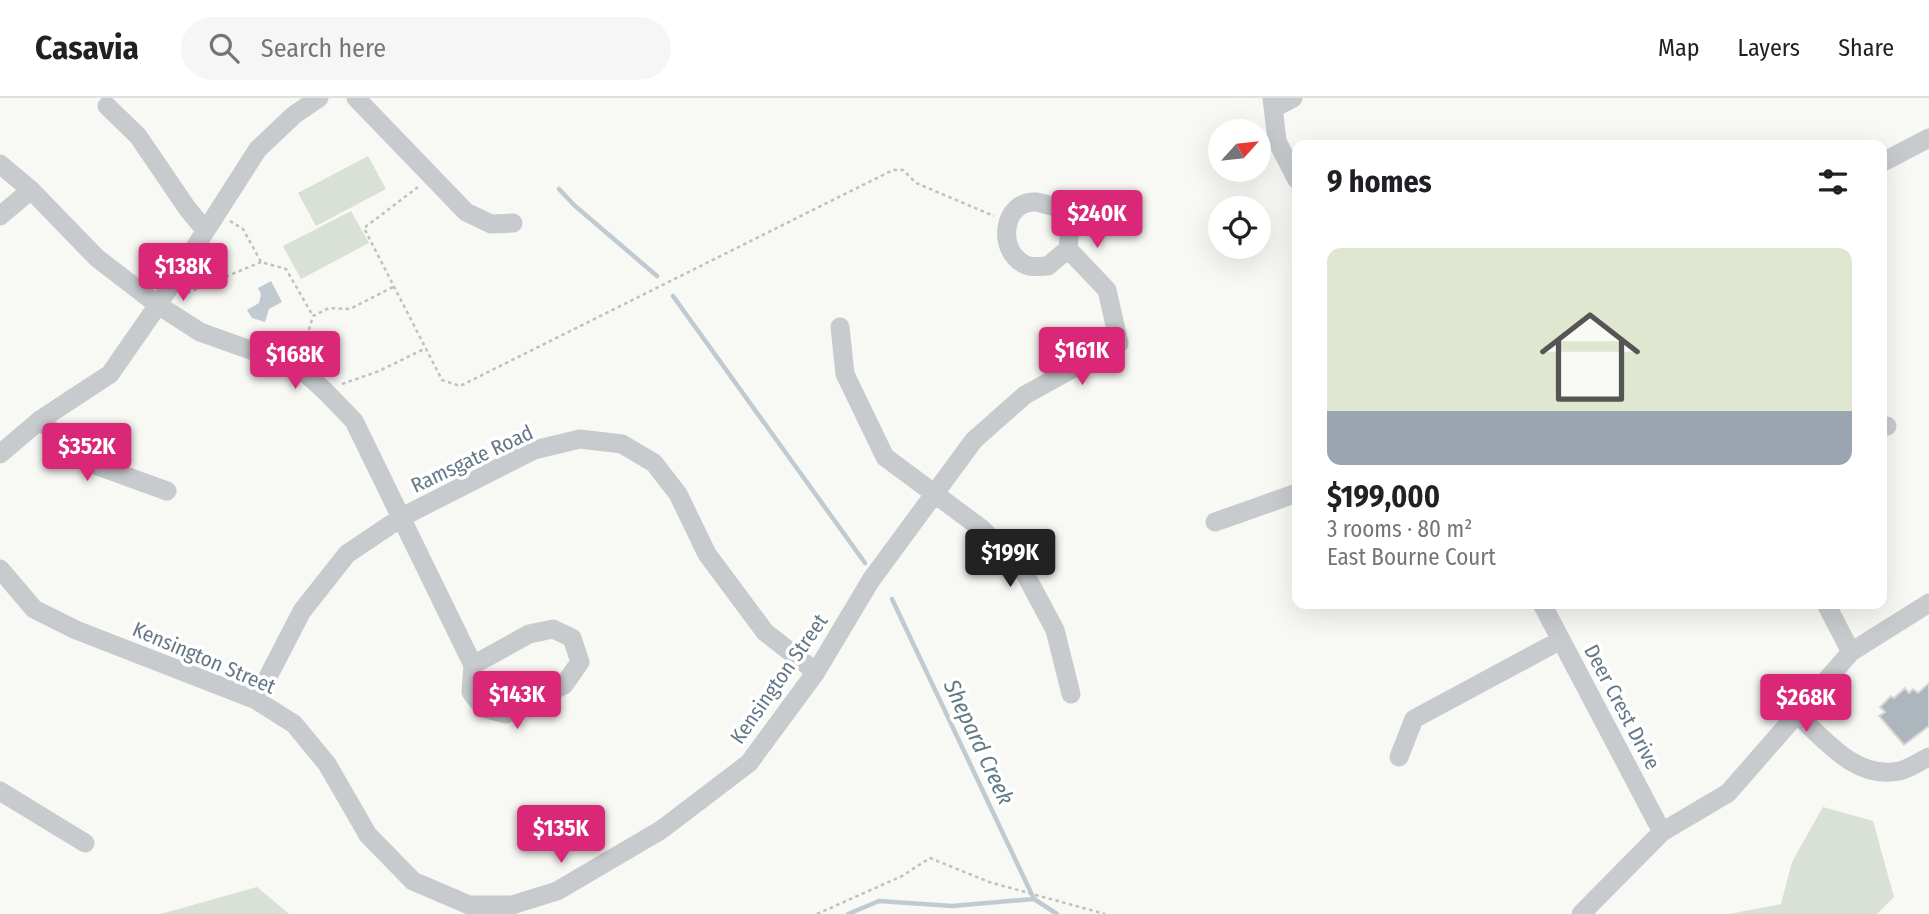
<!DOCTYPE html>
<meta charset="utf-8">
<style>
:root{--surface:#fff;--page:#f6f6f6;--text:#202124;--muted:#757577;--line:#e0e0e0;--accent:#db2777}
body{margin:0;font-family:"Fira Sans Condensed",sans-serif;background:var(--page);color:var(--text);height:100vh;display:flex;flex-direction:column;font-size:26px;white-space:nowrap}
*{box-sizing:border-box;margin:0}
p{font-size:23px;color:var(--muted)}
.icon{flex:none;width:38px;height:38px;fill:none;stroke:currentColor;stroke-width:2;stroke-linecap:round;stroke-linejoin:round}
.map{position:relative;flex:1;overflow:hidden}
.drawer{position:absolute;left:1292px;top:42px;width:595px;height:469px;display:flex;flex-direction:column;background:var(--surface);border-radius:14px;box-shadow:0 7px 28px #0002}
.drawer>*{flex:none}
.needle{width:46px;rotate:63deg}
.buttons{position:absolute;left:1208px;top:21px;display:grid;gap:14px}
.buttons a{display:grid;place-items:center;width:63px;height:63px;border-radius:50%;background:var(--surface);box-shadow:0 7px 28px #0002;font-size:35px}
.price{position:absolute;translate:-50% -60px;padding:0 16px;border-radius:7px;background:var(--accent);color:#fff;font-size:23px;line-height:46px;filter:drop-shadow(0 2px 4px #0008)}
.price::after{content:'';position:absolute;left:50%;top:42px;width:21px;height:16px;margin-left:-10px;background:inherit;clip-path:polygon(0 0,100% 0,50% 100%)}
.price.selected{background:#222;color:#fff}
ul{padding:0;list-style:none}
li{display:grid;align-content:center;gap:14px;height:371px;padding:0 35px}
li+li{border-top:2px solid var(--line)}
li span{display:grid;place-items:center;height:217px;border-radius:14px;color:#555}
li>.icon{margin-inline-start:auto}
span .icon{width:126px;height:126px;fill:#fffc;stroke-width:1}
li b{font-size:30px}
h2{display:flex;justify-content:space-between;align-items:center;height:84px;padding:0 35px;font-size:30px}
header{display:flex;align-items:center;gap:42px;box-sizing:border-box;height:98px;padding:0 35px;background:var(--surface);border-bottom:2px solid var(--line)}
header strong{font-size:33px}
nav{display:flex;gap:38px;margin-inline-start:auto;font-size:24px}
.search{width:490px;height:63px;background:var(--page);display:flex;align-items:center;gap:18px;box-sizing:border-box;padding:0 24px;border-radius:38px;color:var(--muted);font-size:26px}
.map>svg:first-child{display:block}
.green{fill:#d9e0d5}
.water{fill:#c0cbd1}
.lines{fill:none;stroke-linecap:round;stroke-linejoin:round}
.stream{stroke:#c0cbd1;stroke-width:4.5}
.building{fill:#adb6bc;stroke:#d9d9d7;stroke-width:2}
.path{stroke:#bec1c3;stroke-width:2.5;stroke-dasharray:3.5 3.5;stroke-linecap:butt}
.minor{stroke:#c7cbce;stroke-width:19}
.labels{text-anchor:middle;dominant-baseline:central;stroke-width:7;stroke-linejoin:round;paint-order:stroke}
.street-label{font-size:21px;fill:#647888;stroke:#fff}
.water-label{font-size:23px;font-style:italic;fill:#5f7a84;stroke:#fff}
</style>
<header>
<strong>Casavia</strong>
<div class="search"><svg class="icon" aria-label="search" viewBox="0 0 24 24"><circle cx="10" cy="10" r="6"/><path d="M15 15l6 6"/></svg>Search here</div>
<nav><a>Map</a><a>Layers</a><a>Share</a></nav>
</header>
<div class="map">
<svg width="1929" height="816" viewBox="0 0 1929 816">
<rect width="100%" height="100%" fill="#f8f8f4"/>
<!-- green -->
<path class="green" d="M368,58L386,91L316,128L298,95Z
M351,113L369,145L301,181L283,148Z
M1823,709L1873,723L1894,799L1877,816H1729L1781,806L1792,764Z
M257,789L289,816H159L168,814Z"/>
<!-- water -->
<path class="water" d="M271,183L282,204L269,211L265,224L252,220L247,212L259,205L261,196L258,190Z"/>
<g class="lines">
<!-- stream -->
<path class="stream" d="M559,91L574,107L657,178
M673,198L865,465
M892,501L1034,801L1057,816
M848,816L879,803L952,808L1034,801"/>
</g>
<!-- building -->
<path class="building" d="M1929,585V628L1904,647L1879,618L1885,614L1880,609L1891,598L1894,600L1905,590L1909,595L1913,591L1918,595Z"/>
<g class="lines">
<!-- path -->
<path class="path" d="M418,89L364,130L442,282L460,288L893,72H903L916,85L994,118
M230,123L243,131L261,164L286,171L313,218
M187,195L261,164
M303,252L313,218L329,210L350,211L393,189
M342,286L379,273L426,250
M817,816L902,778L930,760L989,784L1105,816"/>
<!-- minor -->
<path class="minor" d="M356,0L466,114L491,126L513,125
M1272,0L1277,43L1297,82
M107,8L138,38L187,110L205,132
M1274,10L1293,0
M1881,65L1929,40
M0,66L31,92L97,160L158,207L200,234L298,269L324,292L354,323L473,567L471,594L483,610L506,616L564,587L580,564L572,540L553,531L529,536L473,567
M0,118L31,92
M840,229L845,276L885,359L982,431L1023,472L1055,532L1071,596
M40,322L87,364L167,393
M1881,328H1887
M0,356L40,322L110,276L158,207L258,51L294,17L319,0
M1215,424L1297,395
M0,471L34,511L76,532L256,602L294,626L327,666L368,737L413,783L469,807H512L557,793L661,732L749,665L816,574L871,482L974,342L1025,297L1119,245L1107,192L1068,151L1048,168C1042,168 1032,170 1026,167C996,154 1002,102 1036,104C1043,105 1050,108 1057,109L1070,129L1068,151
M1542,506L1662,734
M1826,506L1851,554
M256,602L302,513L347,456L402,419L534,352L580,341L622,346L654,365L678,396L707,456L765,534L816,574
M1797,616C1825,642 1856,682 1899,673C1909,671 1920,663 1929,659
M1399,659L1414,621L1561,542
M0,693L85,745
M1581,816L1662,734L1728,695L1851,554L1929,505"/>
</g>
<g class="labels">
<!-- street labels -->
<g class="street-label">
<text transform="translate(472 361) rotate(-25)">Ramsgate Road</text>
<text transform="translate(204 560) rotate(23)">Kensington Street</text>
<text transform="translate(779 581) rotate(-55)">Kensington Street</text>
<text transform="translate(1622 609) rotate(62)">Deer Crest Drive</text>
</g>
<!-- water labels -->
<g class="water-label">
<text transform="translate(979 644) rotate(65)">Shepard Creek</text>
</g>
</g>
</svg>
<div class="buttons">
<a><svg class="needle" viewBox="-14 -14 28 28"><path d="M0-13l5 13h-10z" fill="#e53935"/><path d="M0 13l5-13h-10z" fill="#757577"/></svg></a>
<a><svg class="icon" aria-label="locate" viewBox="0 0 24 24"><circle cx="12" cy="12" r="6"/><path d="M12 2v4M12 18v4M2 12h4M18 12h4"/></svg></a>
</div>
<b class="price" style="left:1097px;top:152px">$240K</b>
<b class="price" style="left:183px;top:205px">$138K</b>
<b class="price" style="left:1082px;top:289px">$161K</b>
<b class="price" style="left:295px;top:293px">$168K</b>
<b class="price" style="left:87px;top:385px">$352K</b>
<b class="price selected" style="left:1010px;top:491px">$199K</b>
<b class="price" style="left:517px;top:633px">$143K</b>
<b class="price" style="left:1806px;top:636px">$268K</b>
<b class="price" style="left:561px;top:767px">$135K</b>
<section class="drawer">
<h2>9 homes<svg class="icon" aria-label="filters" viewBox="0 0 24 24"><path d="M4 7h16M4 17h16"/><circle cx="9" cy="7" r="2"/><circle cx="15" cy="17" r="2"/></svg></h2>
<ul>
<li><span style="background:linear-gradient(#dfe7d0 75%,#9aa5b1 0)"><svg class="icon" aria-label="home" viewBox="0 0 24 24"><path d="M3 11l9-7 9 7M6 9v11h12V9"/></svg></span><div><b>$199,000</b><p>3 rooms · 80 m²</p><p>East Bourne Court</p></div></li>
</ul>
</section>
</div>
